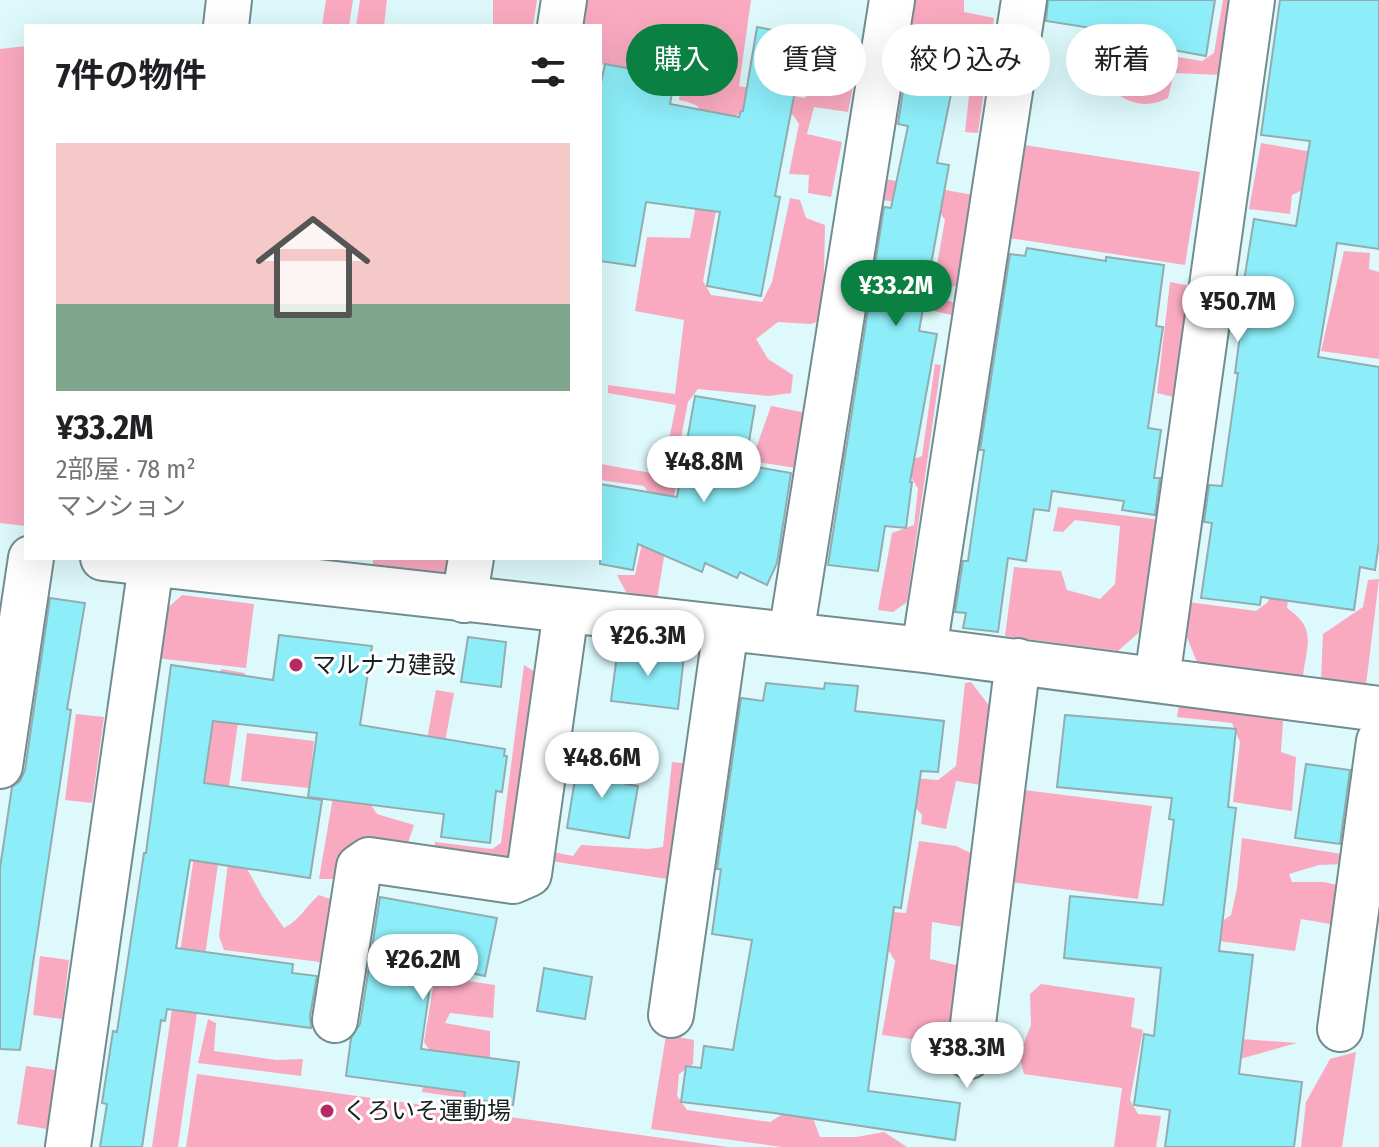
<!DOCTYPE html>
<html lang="ja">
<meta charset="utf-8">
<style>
:root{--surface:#fff;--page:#f6f6f6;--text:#202124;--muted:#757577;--line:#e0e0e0;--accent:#0b8043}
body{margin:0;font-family:"Fira Sans Condensed","Noto Sans JP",sans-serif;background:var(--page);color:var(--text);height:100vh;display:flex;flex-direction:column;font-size:30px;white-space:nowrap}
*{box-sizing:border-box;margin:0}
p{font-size:26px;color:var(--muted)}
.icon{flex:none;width:44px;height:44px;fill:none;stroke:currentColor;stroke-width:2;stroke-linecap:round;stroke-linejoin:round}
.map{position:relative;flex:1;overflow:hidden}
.drawer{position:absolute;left:24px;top:24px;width:578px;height:536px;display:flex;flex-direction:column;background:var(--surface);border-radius:0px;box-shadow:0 8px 32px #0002}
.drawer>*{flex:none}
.guide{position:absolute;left:626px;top:24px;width:632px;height:72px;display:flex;gap:16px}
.price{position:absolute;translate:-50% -68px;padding:0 18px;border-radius:28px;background:#fff;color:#222;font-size:26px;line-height:52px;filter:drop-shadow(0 2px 4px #0008)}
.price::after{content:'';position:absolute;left:50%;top:48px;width:24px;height:18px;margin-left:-12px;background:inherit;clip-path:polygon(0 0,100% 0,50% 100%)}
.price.selected{background:var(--accent);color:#fff}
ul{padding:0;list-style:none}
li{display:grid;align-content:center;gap:16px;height:424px;padding:0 32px}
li+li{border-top:2px solid var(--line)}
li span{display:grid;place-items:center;height:248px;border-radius:0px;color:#555}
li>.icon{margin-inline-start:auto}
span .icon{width:144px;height:144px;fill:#fffc;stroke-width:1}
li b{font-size:34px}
h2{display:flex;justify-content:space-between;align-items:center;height:96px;padding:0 32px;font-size:34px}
.pill{padding:0 28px;border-radius:36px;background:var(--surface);box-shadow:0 8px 32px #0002;font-size:28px;line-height:72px}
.pill.selected{background:var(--accent);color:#fff}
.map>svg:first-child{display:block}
.green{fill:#faaac0}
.building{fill:#8deef9;stroke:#92acaf;stroke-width:2}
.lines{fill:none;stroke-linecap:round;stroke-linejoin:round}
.minor-casing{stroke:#728c8f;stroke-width:48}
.minor{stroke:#fff;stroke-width:44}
.poi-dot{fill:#b62a63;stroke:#fff;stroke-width:3}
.labels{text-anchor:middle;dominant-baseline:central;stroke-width:6;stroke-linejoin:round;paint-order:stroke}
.poi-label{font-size:24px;fill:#172122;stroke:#fff;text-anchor:start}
</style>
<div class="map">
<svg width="1379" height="1147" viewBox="0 0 1379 1147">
<rect width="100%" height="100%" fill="#ddf9fc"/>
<!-- green -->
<path class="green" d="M326,0H353L349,26H322Z
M360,0H387L384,26H356Z
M493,0H537L533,26H493Z
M586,0H751L739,86L804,98L822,87L833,86L840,67L856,71L848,112L814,107L807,134L842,142L831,197L808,193L809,175L789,174L799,124L793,115L747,108L733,118L703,281L711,295L762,302L772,282L790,198L800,200L806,218L825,225L823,320L810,324L778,322L756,339L768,359L793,375L791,393L769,396L698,389L688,402L675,468L689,479L734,485L753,457L771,406L807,413L796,468L758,462L738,497H726L676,485L657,599L626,592L617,575H635L652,498L644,486L600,480L601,464L662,475L676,405L608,393V385L675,394L684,320L635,311L647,237L690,238C694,217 714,119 697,106C693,103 684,101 679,100L681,82L678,75L600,64V26H583Z
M911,0H964V12L994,18L978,133L965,132L973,59L967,44L906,36Z
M1223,0H1232L1221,75L1174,73L1168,98C1150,108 1129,105 1114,91L1116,60L1129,49L1202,61L1214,53Z
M26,46V526L0,523V49Z
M1261,143L1312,152L1311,186L1292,195L1290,214L1249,209Z
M1024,145L1200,172L1185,265L1009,238Z
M885,179L973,195L958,285L942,290L940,297L954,303L952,315L929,310L945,220L937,208L882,200Z
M1344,251L1370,253L1369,269L1379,272V359L1321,351Z
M1170,282L1191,286L1173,397L1157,393Z
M935,364L941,365L907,602L893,612L878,610L892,533L914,525L918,489L911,477L840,468L844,449L909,461L922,456Z
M1058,507L1160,520L1144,628L1118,651L1005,636L1014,567L1061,571L1067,590L1100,599L1115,584L1120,526L1075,520L1063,532L1053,531Z
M1275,552L1293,554L1287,608C1317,629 1307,644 1303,676L1197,662L1184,630L1188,602L1256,611L1268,602Z
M373,558H455L453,569L442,577L373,565Z
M1379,579L1366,685L1321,678L1323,634L1363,607L1368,580Z
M182,595L254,604L246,668L155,658L161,614Z
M524,665L543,677L518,851L498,862L434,853L435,842L492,849L501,843Z
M221,669L245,673L178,1147H152Z
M971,682L994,712L981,785L956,781L946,829L921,824L922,815L915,807L863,799L849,812L837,893L850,909L906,913L919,841L956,846L973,854L963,927L932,922L930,959L960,966L951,1026L933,1042L882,1035L895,961L886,946L844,941L832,947L826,969L807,966L841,728L864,730L863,755L876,775L938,780L956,766L965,683Z
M436,690L454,693L443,753L425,750Z
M1179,705L1283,721L1281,752L1296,757L1292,811L1233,802L1240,742L1232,723L1177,717Z
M76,714L104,717L92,803L65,800Z
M247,733L314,741L309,788L241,781Z
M672,762L691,764L674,880L551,861L553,852L573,856L581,845L648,849L663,847Z
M237,790H256L244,863L262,896L284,928C301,919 305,907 319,895L339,902L328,963L224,950L219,936Z
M1024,790L1152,806L1138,899L1010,882Z
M334,791L364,794L377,814L414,825L407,846L344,879H319Z
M1242,838L1348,855L1346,864L1319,865L1289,874L1292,882H1323L1343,886L1336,925L1301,919L1295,951L1166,934L1214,927L1231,915L1237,888Z
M40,956L69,960L62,1019L33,1015Z
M435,976L495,985L493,1018L450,1013L445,1023L490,1031V1058L471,1056L464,1098L422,1092L430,1051L424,1042Z
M1041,984L1135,998L1131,1027L1143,1030L1130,1100L1138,1114L1161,1116L1156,1147H1114L1122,1088L1024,1074L1019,1055L1031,1025L1030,994Z
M208,1019L216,1023L214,1051L276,1060L303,1059L301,1076L198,1063Z
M666,1035L694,1040L693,1064L679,1074L677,1096L687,1110L770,1122L783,1114L811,1113L820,1137H856L884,1132L907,1147H783L651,1129Z
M1198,1036L1297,1043L1222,1064Z
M1356,1052L1342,1147H1301L1306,1102L1330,1059Z
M26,1066L55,1070L47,1129L17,1124Z
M197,1074L728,1147H186Z"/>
<!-- building -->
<path class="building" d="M1048,0H1215L1206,56L1135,43L1136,35L1046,21Z
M1280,0H1379V249L1337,243L1318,357L1379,367V542L1375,570L1360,567L1354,610L1261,597L1260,605L1201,598L1212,523L1204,522L1209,485L1222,486L1238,373H1235L1247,281H1244L1254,219L1296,226L1310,141L1261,135Z
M757,27L811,37L801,92L795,91L775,196L780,197L761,296L707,286L720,212L646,202L635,266L600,261V88L605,64L675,77L670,104L739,117L741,111H743Z
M910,45L959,55L937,163L949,165L919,331L937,334L910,482H912L906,528L885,526L878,571L828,565L884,207L891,208L908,126L898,124Z
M1027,248L1106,261V257L1164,265L1156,326L1163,327L1148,428L1161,430L1154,478H1160L1155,515L1122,510L1124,501L1052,491L1049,511L1034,509L1026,561L1008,558L998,632L963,628L966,613L955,612L963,561H968L984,450H980L1010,254L1025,256Z
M695,396L755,406L745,465L791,473L777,563L767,585L740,572L737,578L705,563L702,572L638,544L633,570L600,564V484L677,497Z
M50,598L85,603L67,709L71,710L20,1050L0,1049V868L12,787L20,781L25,770Z
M279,635L372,646L360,725L505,749L504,756H507L502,792L496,791L490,843L441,837L444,814L308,797L317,733L213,721L204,783L322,800L310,878L190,860L176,948L293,964L292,973L317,976L310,1016L311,1028L167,1009L165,1021L161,1020L142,1147H100L107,1104L102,1103L113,1031L117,1032L144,853H146L171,665L273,680Z
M468,637L506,642L501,687L461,682Z
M618,647L684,656L678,709L611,701Z
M766,683L824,689L825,683L858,686L855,711L944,721L938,772L921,771L901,908L894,907L868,1091L960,1103L955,1140L774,1113L681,1102L686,1066L701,1068L704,1046L733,1050L752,940L712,934L721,869H717L741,698L763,701Z
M1065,715L1236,729L1228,807L1236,808L1219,951L1253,955L1239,1074L1302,1082L1294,1147H1165L1170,1110L1134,1105L1144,1034L1154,1036L1161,968L1064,958L1070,896L1163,905L1174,820L1169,819L1172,798L1057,787Z
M578,761L629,769L626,784L638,786L629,838L567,828Z
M1306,764L1350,770L1340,844L1295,838Z
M380,897L497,918L485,976L433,965L421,1049L519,1062L513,1105L464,1098L465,1092L346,1076L351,1038L360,1024Z
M544,968L592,977L585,1019L537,1011Z"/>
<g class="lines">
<!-- minor casing -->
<g class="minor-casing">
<path id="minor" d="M226,26L229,0
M560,26L564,0
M103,558L924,650L1379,709
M464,600L471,558
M791,635L892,0
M924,650L1024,0
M1157,679L1252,0
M0,766L31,558
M671,1015L726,628
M335,1020L359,867L369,860L513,881L529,874L566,611
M1340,1029L1379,741
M969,1056L1018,661
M68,1147L152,558"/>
</g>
<!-- minor -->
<use href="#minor" class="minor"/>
</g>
<!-- markers -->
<g class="poi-dot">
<circle cx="296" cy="665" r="8"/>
<circle cx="327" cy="1111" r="8"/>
</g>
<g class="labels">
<!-- poi labels -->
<g class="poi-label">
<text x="312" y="665">マルナカ建設</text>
<text x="343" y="1111">くろいそ運動場</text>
</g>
</g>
</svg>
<b class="price selected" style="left:896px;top:328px">¥33.2M</b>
<b class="price" style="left:1238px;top:344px">¥50.7M</b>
<b class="price" style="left:704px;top:504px">¥48.8M</b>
<b class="price" style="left:648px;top:678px">¥26.3M</b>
<b class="price" style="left:602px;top:800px">¥48.6M</b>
<b class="price" style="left:423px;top:1002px">¥26.2M</b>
<b class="price" style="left:967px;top:1090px">¥38.3M</b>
<div class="guide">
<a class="pill selected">購入</a>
<a class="pill">賃貸</a>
<a class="pill">絞り込み</a>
<a class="pill">新着</a>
</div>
<section class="drawer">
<h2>7件の物件<svg class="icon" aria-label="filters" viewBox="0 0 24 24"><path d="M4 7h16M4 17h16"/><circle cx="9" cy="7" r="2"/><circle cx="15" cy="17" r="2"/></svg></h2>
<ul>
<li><span style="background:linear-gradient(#f6c9c9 65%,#7fa58c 0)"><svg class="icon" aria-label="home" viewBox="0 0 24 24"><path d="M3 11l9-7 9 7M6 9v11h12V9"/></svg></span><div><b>¥33.2M</b><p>2部屋 · 78 m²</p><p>マンション</p></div></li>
</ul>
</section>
</div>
